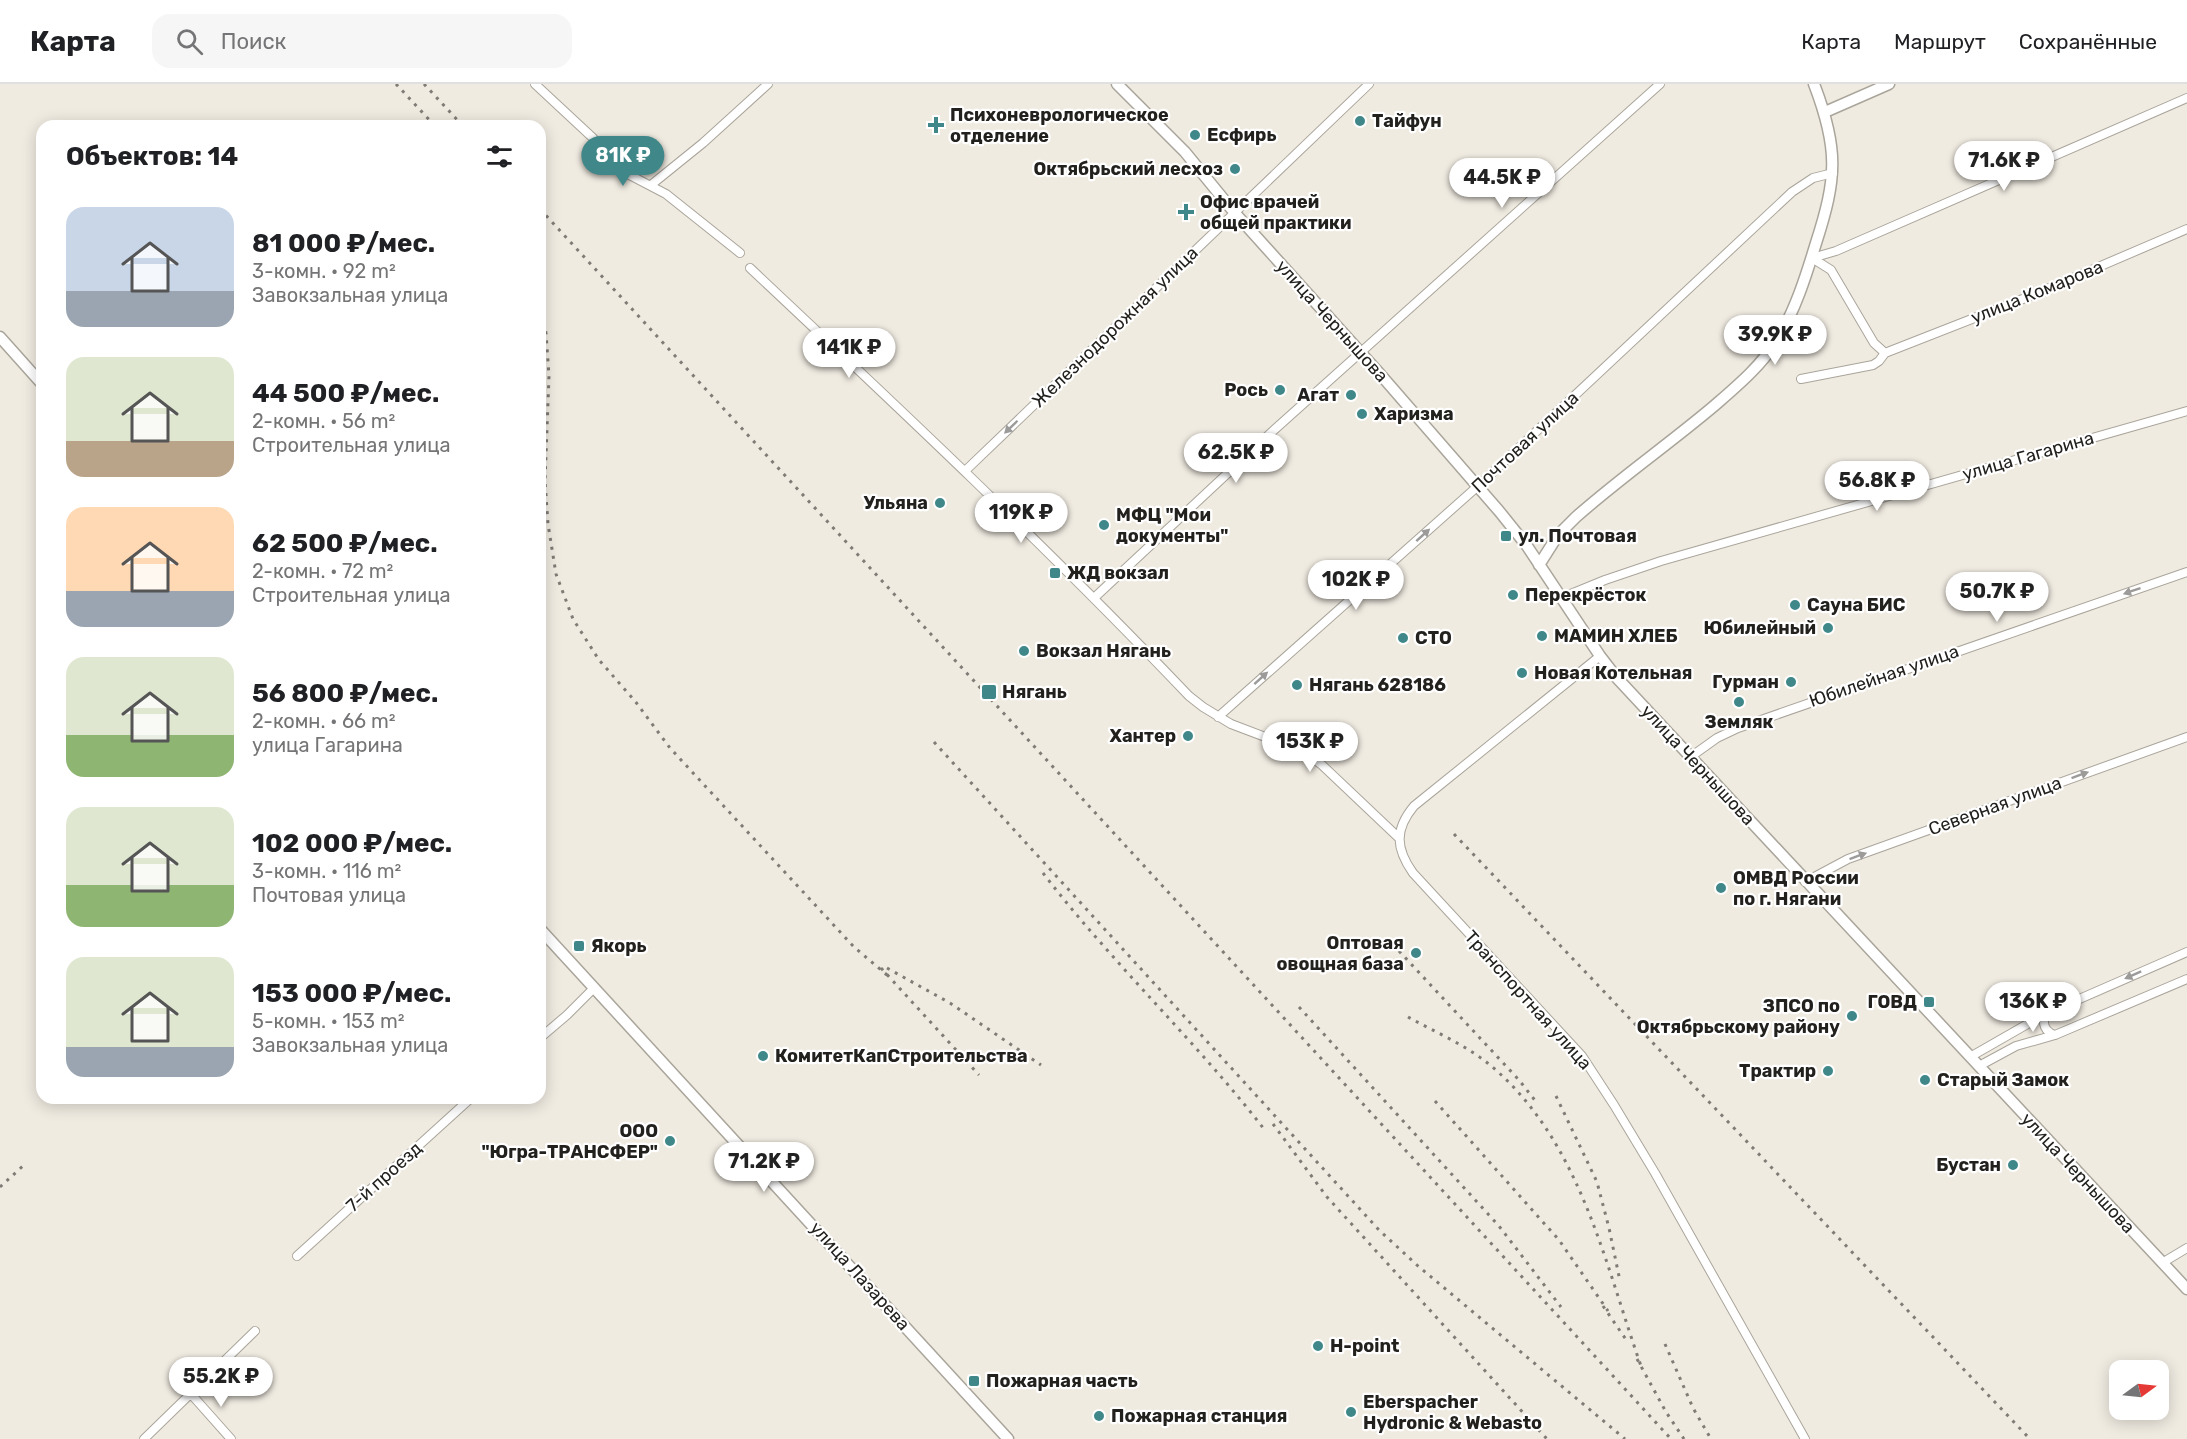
<!DOCTYPE html>
<html lang="ru">
<meta charset="utf-8">
<style>
:root{--surface:#fff;--page:#f6f6f6;--text:#202124;--muted:#757577;--line:#e0e0e0;--accent:#3f8788}
body{margin:0;font-family:Rubik,sans-serif;background:var(--page);color:var(--text);height:100vh;display:flex;flex-direction:column;font-size:22px;white-space:nowrap}
*{box-sizing:border-box;margin:0}
p{font-size:20px;color:var(--muted)}
.icon{flex:none;width:33px;height:33px;fill:none;stroke:currentColor;stroke-width:2;stroke-linecap:round;stroke-linejoin:round}
.map{position:relative;flex:1;overflow:hidden}
.side{position:absolute;left:36px;top:36px;width:510px;height:984px;display:flex;flex-direction:column;background:var(--surface);border-radius:18px;box-shadow:0 3px 15px #0003}
.side>*{flex:none}
.needle{width:39px;rotate:75deg}
.buttons{position:absolute;left:2109px;top:1276px;display:grid;gap:12px}
.buttons a{display:grid;place-items:center;width:60px;height:60px;border-radius:12px;background:var(--surface);box-shadow:0 3px 15px #0003;font-size:30px}
.price{position:absolute;translate:-50% -51px;padding:0 14px;border-radius:21px;background:#fff;color:#222;font-size:20px;line-height:39px;filter:drop-shadow(0 2px 3px #0008)}
.price::after{content:'';position:absolute;left:50%;top:36px;width:18px;height:14px;margin-left:-9px;background:inherit;clip-path:polygon(0 0,100% 0,50% 100%)}
.price.active{background:var(--accent);color:#fff}
ul{padding:0;list-style:none}
li{display:flex;align-items:center;gap:18px;height:150px;padding:0 30px}
li span{display:grid;place-items:center;flex:none;width:168px;height:120px;border-radius:18px;color:#555}
li>.icon{margin-inline-start:auto}
span .icon{width:72px;height:72px;fill:#fffc;stroke-width:1}
li b{font-size:26px}
h2{display:flex;justify-content:space-between;align-items:center;height:72px;padding:0 30px;font-size:26px}
header{display:flex;align-items:center;gap:36px;box-sizing:border-box;height:84px;padding:0 30px;background:var(--surface);border-bottom:2px solid var(--line)}
header strong{font-size:28px}
nav{display:flex;gap:33px;margin-inline-start:auto;font-size:21px}
.search{width:420px;height:54px;background:var(--page);display:flex;align-items:center;gap:15px;box-sizing:border-box;padding:0 21px;border-radius:18px;color:var(--muted);font-size:22px}
.map>svg:first-child{display:block}
.lines{fill:none;stroke-linecap:round;stroke-linejoin:round}
.street-casing{stroke:#aaa59b;stroke-width:10}
.secondary-casing{stroke:#aaa59b;stroke-width:13}
.street{stroke:#fff;stroke-width:8}
.secondary{stroke:#fff;stroke-width:10}
.rail{stroke:#7f7b75;stroke-width:3;stroke-dasharray:3 6;stroke-linecap:butt}
.oneway{fill:#9c9b9a}
.poi-dot{fill:#3f8788;stroke:#fff;stroke-width:2}
.labels{text-anchor:middle;dominant-baseline:central;stroke-width:4.5;stroke-linejoin:round;paint-order:stroke}
.poi-label{font-size:18px;font-weight:bold;fill:#23211e;stroke:#fff;text-anchor:start}
.street-label{font-size:18px;fill:#23211e;stroke:#fff}
</style>
<header>
<strong>Карта</strong>
<div class="search"><svg class="icon" aria-label="search" viewBox="0 0 24 24"><circle cx="10" cy="10" r="6"/><path d="M15 15l6 6"/></svg>Поиск</div>
<nav><a>Карта</a><a>Маршрут</a><a>Сохранённые</a></nav>
</header>
<div class="map">
<svg width="2187" height="1355" viewBox="0 0 2187 1355">
<rect width="100%" height="100%" fill="#f0ebe1"/>
<g class="lines">
<!-- street casing -->
<g class="street-casing">
<path id="street" d="M535,0L593,54L620,86L666,110L740,169
M651,101L703,59L768,0
M1812,174L1831,186L1874,259L1885,269L2033,211L2187,145
M1812,174L1836,167L2187,14
M750,184C899,324 1048,464 1189,612L1203,623L1231,640L1302,667L1322,681L1399,754
M1801,295L1873,281L1879,277L1885,269
M965,387L1369,0
M1094,514L1274,346L1660,0
M1561,514L1605,496L1661,477L2187,327
M1600,572L1414,722C1394,746 1396,765 1413,789L1582,972L1614,1021L1655,1089L1805,1355
M1218,633L1478,402L1792,108L1813,94L1833,89
M1689,674L1717,654L1738,644L2187,488
M1805,798L1848,775L2187,653
M2045,930C2042,940 2045,948 2055,951
M540,954L567,931L594,904
M1970,973L2045,930L2187,868
M1979,982L2016,962L2055,951L2187,895
M297,1172L471,1014
M2162,1179L2187,1164
M191,1310L231,1355
M144,1355L255,1247"/>
</g>
<!-- secondary casing -->
<g class="secondary-casing">
<path id="secondary" d="M1117,0L1185,68L1234,128L1380,290L1499,427L1527,462L1600,572L1617,594L2187,1205
M1825,28L1889,0
M0,253L42,300
M1539,481L1558,451L1576,433C1620,394 1669,360 1714,322C1737,302 1761,282 1777,256C1795,227 1806,192 1816,159C1837,94 1839,65 1814,0
M540,845L1008,1355"/>
</g>
<!-- street -->
<use href="#street" class="street"/>
<!-- secondary -->
<use href="#secondary" class="secondary"/>
<!-- rail -->
<path class="rail" d="M396,0L435,42
M424,0L463,42
M540,125L1671,1355
M540,221L546,249L549,292L545,397L548,440L556,490L573,535L599,576L635,617L670,664L854,863L887,891
M934,658L1379,1146L1418,1182L1625,1355
M1454,750L2030,1355
M1043,789C1112,879 1195,956 1264,1045
M1399,867L1519,996L1537,1019
M881,884L979,991
M887,884L950,919L1041,981
M1299,923L1499,1142L1561,1223
M1408,933C1435,948 1466,961 1490,981C1580,1056 1604,1177 1641,1282
M1556,1012L1597,1098L1609,1144L1620,1197
M1435,1017L1559,1156L1608,1227
M1273,1040L1327,1113L1547,1355
M0,1103L24,1081
M1603,1222L1627,1257
M1665,1260L1693,1324L1711,1355
M1637,1275L1666,1328L1684,1355"/>
</g>
<!-- one-way arrows -->
<defs><path id="oneway-solid" d="M-6-.8H1V-3.2L6.5 0L1 3.2V.8H-6Z" transform="scale(1.5)"/></defs>
<g class="oneway">
<use href="#oneway-solid" transform="translate(1011 343) rotate(136)"/>
<use href="#oneway-solid" transform="translate(1423 451) rotate(-42)"/>
<use href="#oneway-solid" transform="translate(2132 507) rotate(161)"/>
<use href="#oneway-solid" transform="translate(1261 594) rotate(-42)"/>
<use href="#oneway-solid" transform="translate(2080 691) rotate(-20)"/>
<use href="#oneway-solid" transform="translate(1858 772) rotate(-20)"/>
<use href="#oneway-solid" transform="translate(2133 891) rotate(156)"/>
</g>
<!-- markers -->
<g class="poi-dot">
<circle cx="1360" cy="37" r="6"/>
<path d="M933 32h6v6h6v6h-6v6h-6v-6h-6v-6h6z"/>
<circle cx="1195" cy="51" r="6"/>
<circle cx="1235" cy="85" r="6"/>
<path d="M1183 119h6v6h6v6h-6v6h-6v-6h-6v-6h6z"/>
<circle cx="1280" cy="306" r="6"/>
<circle cx="1351" cy="311" r="6"/>
<circle cx="1362" cy="330" r="6"/>
<circle cx="940" cy="419" r="6"/>
<circle cx="1104" cy="441" r="6"/>
<rect x="1500" y="446" width="12" height="12" rx="3"/>
<rect x="1049" y="483" width="12" height="12" rx="3"/>
<circle cx="1513" cy="511" r="6"/>
<circle cx="1795" cy="521" r="6"/>
<circle cx="1828" cy="544" r="6"/>
<circle cx="1542" cy="552" r="6"/>
<circle cx="1403" cy="554" r="6"/>
<circle cx="1024" cy="567" r="6"/>
<circle cx="1522" cy="589" r="6"/>
<circle cx="1791" cy="598" r="6"/>
<circle cx="1297" cy="601" r="6"/>
<rect x="981" y="600" width="16" height="16" rx="3"/>
<circle cx="1739" cy="618" r="6"/>
<circle cx="1188" cy="652" r="6"/>
<circle cx="1721" cy="804" r="6"/>
<rect x="573" y="856" width="12" height="12" rx="3"/>
<circle cx="1416" cy="869" r="6"/>
<rect x="1923" y="912" width="12" height="12" rx="3"/>
<circle cx="1852" cy="932" r="6"/>
<circle cx="763" cy="972" r="6"/>
<circle cx="1828" cy="987" r="6"/>
<circle cx="1925" cy="996" r="6"/>
<circle cx="670" cy="1057" r="6"/>
<circle cx="2013" cy="1081" r="6"/>
<circle cx="1318" cy="1262" r="6"/>
<rect x="968" y="1291" width="12" height="12" rx="3"/>
<circle cx="1351" cy="1328" r="6"/>
<circle cx="1099" cy="1332" r="6"/>
</g>
<g class="labels">
<!-- poi labels -->
<g class="poi-label">
<text x="950" y="31">Психоневрологическое<tspan x="950" dy="21">отделение</tspan></text>
<text x="1372" y="37">Тайфун</text>
<text x="1207" y="51">Есфирь</text>
<text x="1223" y="85" text-anchor="end">Октябрьский лесхоз</text>
<text x="1200" y="118">Офис врачей<tspan x="1200" dy="21">общей практики</tspan></text>
<text x="1268" y="306" text-anchor="end">Рось</text>
<text x="1339" y="311" text-anchor="end">Агат</text>
<text x="1374" y="330">Харизма</text>
<text x="928" y="419" text-anchor="end">Ульяна</text>
<text x="1116" y="431">МФЦ "Мои<tspan x="1116" dy="21">документы"</tspan></text>
<text x="1518" y="452">ул. Почтовая</text>
<text x="1067" y="489">ЖД вокзал</text>
<text x="1525" y="511">Перекрёсток</text>
<text x="1807" y="521">Сауна БИС</text>
<text x="1816" y="544" text-anchor="end">Юбилейный</text>
<text x="1554" y="552">МАМИН ХЛЕБ</text>
<text x="1415" y="554">СТО</text>
<text x="1036" y="567">Вокзал Нягань</text>
<text x="1534" y="589">Новая Котельная</text>
<text x="1779" y="598" text-anchor="end">Гурман</text>
<text x="1309" y="601">Нягань 628186</text>
<text x="1002" y="608">Нягань</text>
<text x="1739" y="638" text-anchor="middle">Земляк</text>
<text x="1176" y="652" text-anchor="end">Хантер</text>
<text x="1733" y="794">ОМВД России<tspan x="1733" dy="21">по г. Нягани</tspan></text>
<text x="1404" y="859" text-anchor="end">Оптовая<tspan x="1404" dy="21">овощная база</tspan></text>
<text x="591" y="862">Якорь</text>
<text x="1917" y="918" text-anchor="end">ГОВД</text>
<text x="1840" y="922" text-anchor="end">ЗПСО по<tspan x="1840" dy="21">Октябрьскому району</tspan></text>
<text x="775" y="972">КомитетКапСтроительства</text>
<text x="1816" y="987" text-anchor="end">Трактир</text>
<text x="1937" y="996">Старый Замок</text>
<text x="658" y="1047" text-anchor="end">ООО<tspan x="658" dy="21">"Югра-ТРАНСФЕР"</tspan></text>
<text x="2001" y="1081" text-anchor="end">Бустан</text>
<text x="1330" y="1262">H-point</text>
<text x="986" y="1297">Пожарная часть</text>
<text x="1363" y="1318">Eberspacher<tspan x="1363" dy="21">Hydronic &amp; Webasto</tspan></text>
<text x="1111" y="1332">Пожарная станция</text>
</g>
<!-- street labels -->
<g class="street-label">
<text transform="translate(2037 208) rotate(-22)">улица Комарова</text>
<text transform="translate(1332 237) rotate(48)">улица Чернышова</text>
<text transform="translate(1115 243) rotate(-44)">Железнодорожная улица</text>
<text transform="translate(1525 358) rotate(-43)">Почтовая улица</text>
<text transform="translate(2028 372) rotate(-16)">улица Гагарина</text>
<text transform="translate(1884 592) rotate(-19)">Юбилейная улица</text>
<text transform="translate(1698 681) rotate(47)">улица Чернышова</text>
<text transform="translate(1995 722) rotate(-20)">Северная улица</text>
<text transform="translate(1528 916) rotate(48)">Транспортная улица</text>
<text transform="translate(2078 1089) rotate(47)">улица Чернышова</text>
<text transform="translate(384 1093) rotate(-42)">7-й проезд</text>
<text transform="translate(860 1192) rotate(48)">улица Лазарева</text>
</g>
</g>
</svg>
<div class="buttons">
<a><svg class="needle" viewBox="-14 -14 28 28"><path d="M0-13l5 13h-10z" fill="#e53935"/><path d="M0 13l5-13h-10z" fill="#757577"/></svg></a>
</div>
<b class="price active" style="left:623px;top:103px">81K ₽</b>
<b class="price" style="left:2004px;top:108px">71.6K ₽</b>
<b class="price" style="left:1502px;top:125px">44.5K ₽</b>
<b class="price" style="left:1775px;top:282px">39.9K ₽</b>
<b class="price" style="left:849px;top:295px">141K ₽</b>
<b class="price" style="left:1236px;top:400px">62.5K ₽</b>
<b class="price" style="left:1877px;top:428px">56.8K ₽</b>
<b class="price" style="left:1021px;top:460px">119K ₽</b>
<b class="price" style="left:1356px;top:527px">102K ₽</b>
<b class="price" style="left:1997px;top:539px">50.7K ₽</b>
<b class="price" style="left:1310px;top:689px">153K ₽</b>
<b class="price" style="left:2033px;top:949px">136K ₽</b>
<b class="price" style="left:764px;top:1109px">71.2K ₽</b>
<b class="price" style="left:221px;top:1324px">55.2K ₽</b>
<section class="side">
<h2>Объектов: 14<svg class="icon" aria-label="filters" viewBox="0 0 24 24"><path d="M4 7h16M4 17h16"/><circle cx="9" cy="7" r="2"/><circle cx="15" cy="17" r="2"/></svg></h2>
<ul>
<li><span style="background:linear-gradient(#c9d6e8 70%,#9aa5b1 0)"><svg class="icon" aria-label="home" viewBox="0 0 24 24"><path d="M3 11l9-7 9 7M6 9v11h12V9"/></svg></span><div><b>81 000 ₽/мес.</b><p>3-комн. · 92 m²</p><p>Завокзальная улица</p></div></li>
<li><span style="background:linear-gradient(#dfe7d0 70%,#b9a48a 0)"><svg class="icon" aria-label="home" viewBox="0 0 24 24"><path d="M3 11l9-7 9 7M6 9v11h12V9"/></svg></span><div><b>44 500 ₽/мес.</b><p>2-комн. · 56 m²</p><p>Строительная улица</p></div></li>
<li><span style="background:linear-gradient(#ffd9b3 70%,#9aa5b1 0)"><svg class="icon" aria-label="home" viewBox="0 0 24 24"><path d="M3 11l9-7 9 7M6 9v11h12V9"/></svg></span><div><b>62 500 ₽/мес.</b><p>2-комн. · 72 m²</p><p>Строительная улица</p></div></li>
<li><span style="background:linear-gradient(#dfe7d0 65%,#8fb573 0)"><svg class="icon" aria-label="home" viewBox="0 0 24 24"><path d="M3 11l9-7 9 7M6 9v11h12V9"/></svg></span><div><b>56 800 ₽/мес.</b><p>2-комн. · 66 m²</p><p>улица Гагарина</p></div></li>
<li><span style="background:linear-gradient(#dfe7d0 65%,#8fb573 0)"><svg class="icon" aria-label="home" viewBox="0 0 24 24"><path d="M3 11l9-7 9 7M6 9v11h12V9"/></svg></span><div><b>102 000 ₽/мес.</b><p>3-комн. · 116 m²</p><p>Почтовая улица</p></div></li>
<li><span style="background:linear-gradient(#dfe7d0 75%,#9aa5b1 0)"><svg class="icon" aria-label="home" viewBox="0 0 24 24"><path d="M3 11l9-7 9 7M6 9v11h12V9"/></svg></span><div><b>153 000 ₽/мес.</b><p>5-комн. · 153 m²</p><p>Завокзальная улица</p></div></li>
</ul>
</section>
</div>
